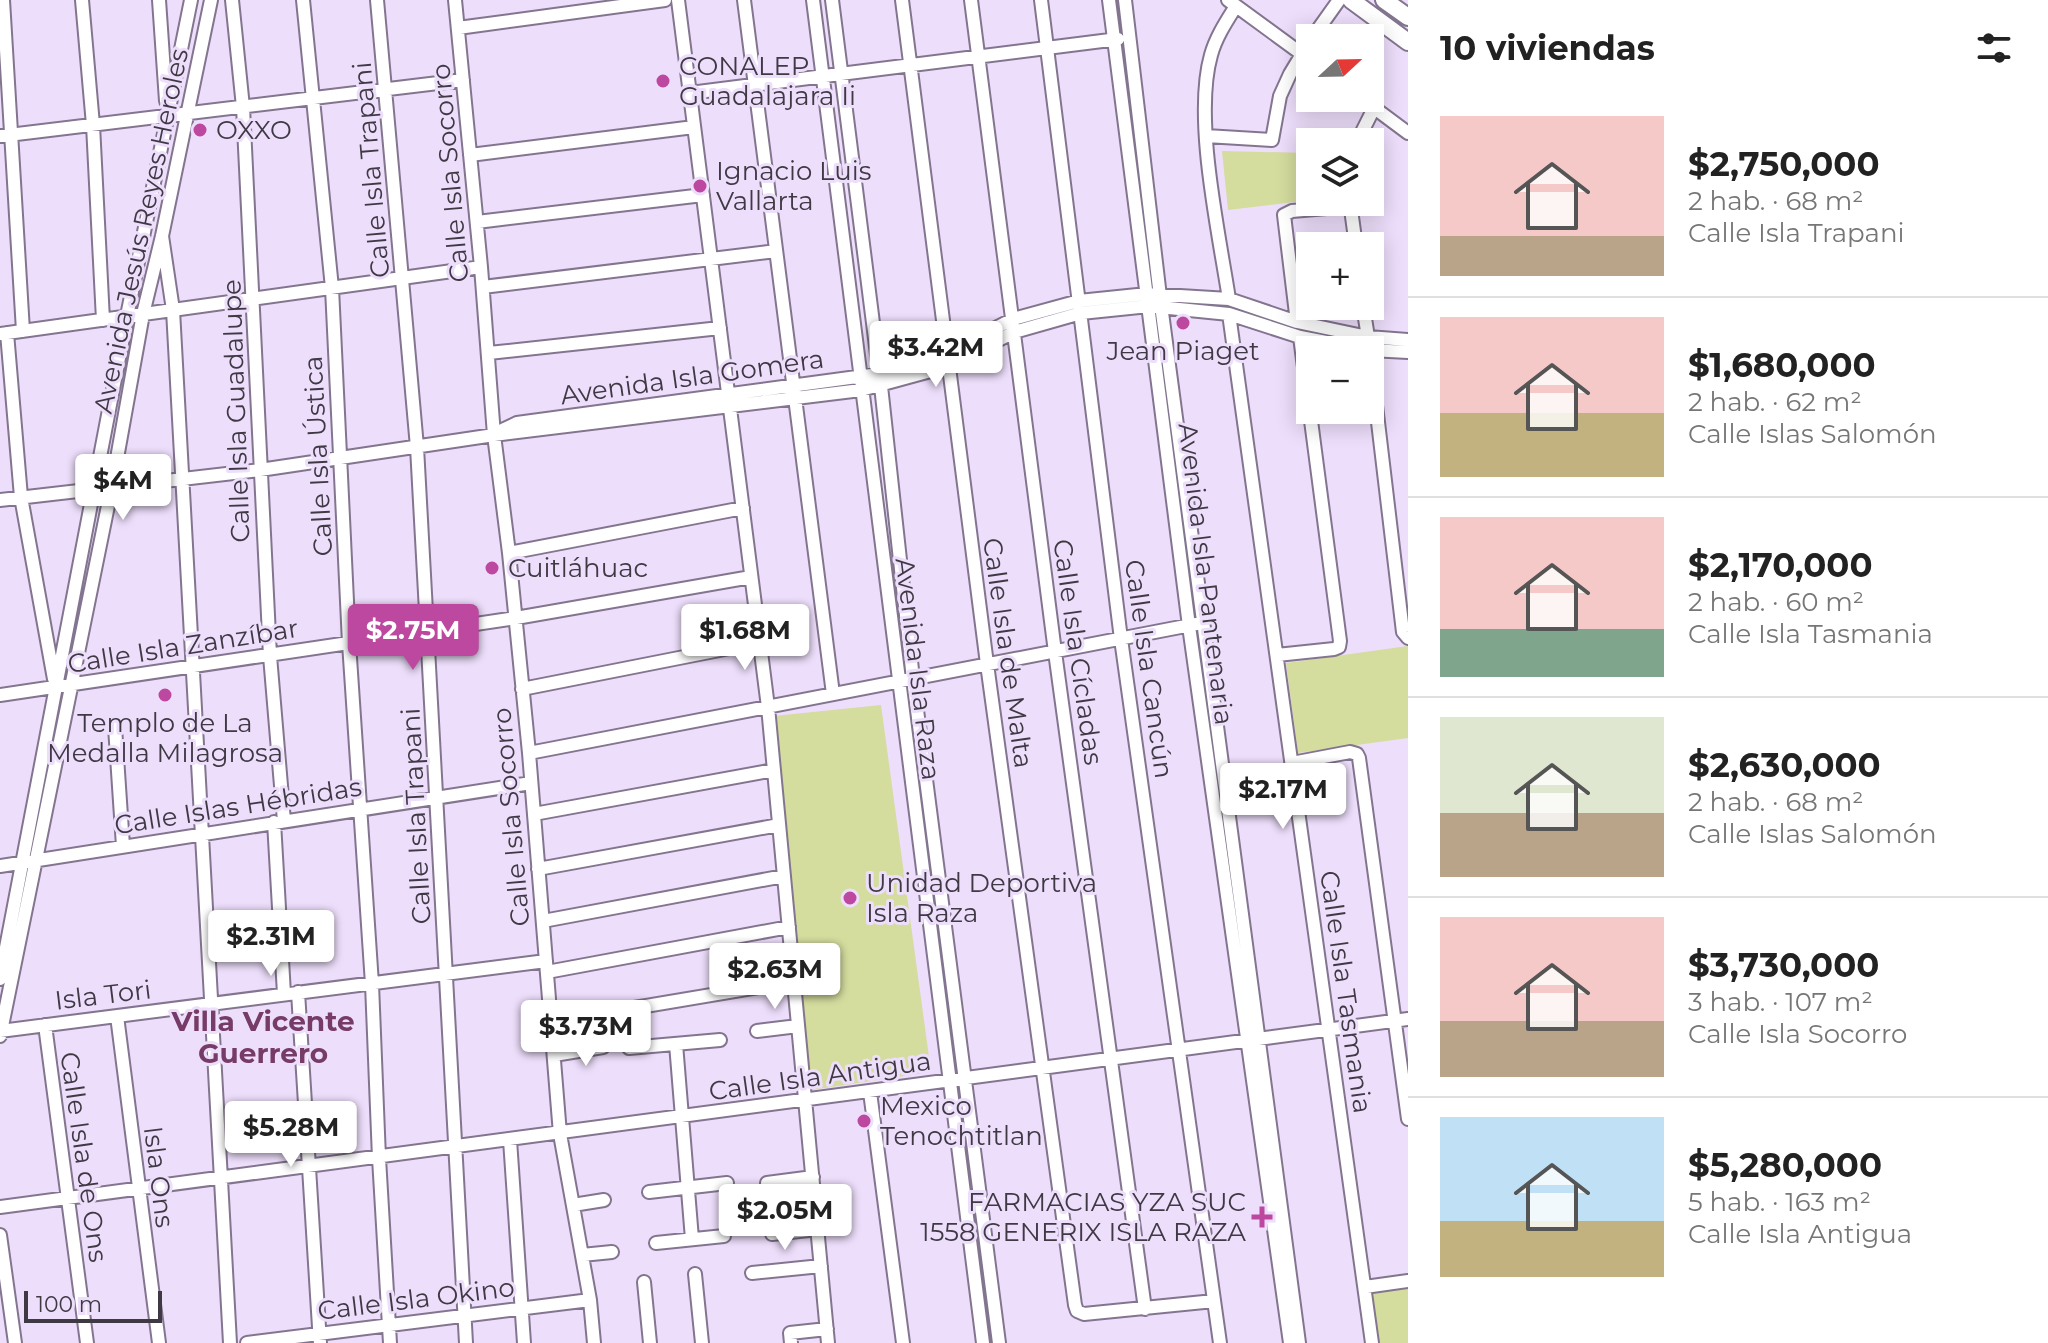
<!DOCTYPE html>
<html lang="es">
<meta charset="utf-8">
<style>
:root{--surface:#fff;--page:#f2f2f2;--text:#222;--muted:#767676;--line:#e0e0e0;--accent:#bd48a0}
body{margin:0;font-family:Montserrat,sans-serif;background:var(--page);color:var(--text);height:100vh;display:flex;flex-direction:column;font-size:30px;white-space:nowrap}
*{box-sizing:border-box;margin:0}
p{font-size:26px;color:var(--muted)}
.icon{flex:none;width:44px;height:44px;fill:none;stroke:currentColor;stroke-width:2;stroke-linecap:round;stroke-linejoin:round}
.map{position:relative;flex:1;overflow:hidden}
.drawer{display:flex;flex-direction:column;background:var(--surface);width:640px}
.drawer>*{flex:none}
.needle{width:52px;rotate:68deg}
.fabs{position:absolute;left:1296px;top:24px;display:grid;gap:16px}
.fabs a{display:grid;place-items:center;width:88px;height:88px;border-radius:0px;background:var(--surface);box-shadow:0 4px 20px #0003;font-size:40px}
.scale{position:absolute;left:24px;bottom:20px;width:138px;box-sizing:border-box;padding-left:8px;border:4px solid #3f3944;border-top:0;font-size:22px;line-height:28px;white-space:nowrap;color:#3f3944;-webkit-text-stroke:6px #eddefb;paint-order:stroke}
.price{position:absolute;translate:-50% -68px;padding:0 18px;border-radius:8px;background:#fff;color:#222;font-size:26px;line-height:52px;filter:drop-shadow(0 2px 4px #0008)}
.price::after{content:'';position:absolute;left:50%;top:48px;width:24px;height:18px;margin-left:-12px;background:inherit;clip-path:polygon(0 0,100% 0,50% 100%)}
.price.current{background:var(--accent);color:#fff}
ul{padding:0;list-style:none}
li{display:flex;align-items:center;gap:24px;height:200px;padding:0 32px}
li+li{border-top:2px solid var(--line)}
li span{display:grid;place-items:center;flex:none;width:224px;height:160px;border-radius:0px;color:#555}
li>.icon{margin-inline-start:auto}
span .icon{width:96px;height:96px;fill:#fffc;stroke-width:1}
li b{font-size:34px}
h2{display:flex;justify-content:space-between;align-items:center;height:96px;padding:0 32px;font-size:34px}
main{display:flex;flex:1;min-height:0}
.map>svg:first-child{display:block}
.green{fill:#d4dc9e}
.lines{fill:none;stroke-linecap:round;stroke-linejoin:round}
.minor-casing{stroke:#83758f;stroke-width:16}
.major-casing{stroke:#83758f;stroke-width:20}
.minor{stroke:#fff;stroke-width:12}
.major{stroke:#fff;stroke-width:16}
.poi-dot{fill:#bd48a0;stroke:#eddefb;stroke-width:3}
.labels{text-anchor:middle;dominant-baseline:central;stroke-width:6;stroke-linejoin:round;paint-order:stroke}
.poi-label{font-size:26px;fill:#3f3944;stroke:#eddefb;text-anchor:start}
.street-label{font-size:26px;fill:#3f3944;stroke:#eddefb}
.neighbourhood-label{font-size:28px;font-weight:bold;fill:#763b66;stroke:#eddefb}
</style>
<main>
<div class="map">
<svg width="1408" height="1343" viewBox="0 0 1408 1343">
<rect width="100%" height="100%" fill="#eddefb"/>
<!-- green -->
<path class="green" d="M1222,151L1310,153V200L1228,210Z
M1408,646V738L1298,753L1286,663Z
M881,705L931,1072L811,1090L774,716Z
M1408,1288V1343H1379L1373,1293Z"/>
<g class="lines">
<!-- minor casing -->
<g class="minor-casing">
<path id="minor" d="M3,0L23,331
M82,0L93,125L103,320
M159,0L166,101
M232,0L243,107L270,656L284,821
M303,0L332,288L349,643L372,984L379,1158L390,1343
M377,0L417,447L466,1343
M455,0L481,267L494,435L509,553L529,753L560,1134L590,1300L594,1343
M678,0L768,707L828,1343
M744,0L833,694
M813,0L983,1343
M832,0L881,386L913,679L999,1343
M902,0L987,664L1075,1305L1077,1311L1084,1314L1214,1301
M971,0L1055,652L1145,1309
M1041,0L1121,639L1220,1343
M1109,0L1189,626L1290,1343
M1125,0L1161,305L1299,1343
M1228,0L1310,60
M458,28L665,0
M1312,38L1339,0
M690,93L1118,39
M1361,98L1408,133
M0,136L463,80
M1206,136L1272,140L1280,96L1290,74L1310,41
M1357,142L1374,108
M470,155L694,127
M1350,202L1356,246
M477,222L703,195
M162,236L173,310L230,1343
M483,287L776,251
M1229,299C1219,233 1193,118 1211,55C1216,37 1226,22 1236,6
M1363,306L1368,337
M1229,314L1372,1343
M1297,322L1284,215L1292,211L1350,206
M7,333L21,497L54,679
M0,334L481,267
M1370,350L1408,352
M489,353L720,328
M1370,355L1403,632L1408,638
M496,433L517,423L879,374L947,353L1013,319L1079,301L1147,294L1229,299L1297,322L1368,337L1408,340
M0,500L260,470L494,435L861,390L949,366L1014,332L1081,313L1149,306L1229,314L1300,337L1368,350
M509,553L743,508
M1277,655L1334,649L1339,647L1340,641L1300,337
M522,689L760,642
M0,695L516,618L751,577
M115,727L123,846
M529,753L1196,624
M1292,763L1350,752L1357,754L1359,758L1408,1119
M534,814L774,770
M274,822L284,994
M0,866L531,783
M538,869L779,825
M543,921L784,876
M547,972L789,927
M0,979L127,316L191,0
M298,992L320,1343
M117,1016L159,1343
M551,1022L794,981
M45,1025L87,1343
M0,1031L546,961
M757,1031L798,1026
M0,1036L112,486L143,314L162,236L211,0
M676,1044L692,1239
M629,1048L720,1040
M554,1055L603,1047
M870,1092L903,1343
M510,1140L524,1343
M767,1183L813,1177
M649,1192L727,1183
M573,1205L604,1200
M0,1207L1408,1019
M772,1234L818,1229
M0,1235L15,1343
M656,1243L724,1236
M582,1255L612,1252
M752,1273L821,1266
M695,1274L702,1343
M644,1282L650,1343
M1365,1287L1408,1281
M247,1343L590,1300
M791,1343L790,1333L827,1329"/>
</g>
<!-- major casing -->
<g class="major-casing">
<path id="major" d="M1351,0L1408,42
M1384,0L1408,17"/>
</g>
<!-- minor -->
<use href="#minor" class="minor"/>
<!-- major -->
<use href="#major" class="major"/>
</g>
<!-- markers -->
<g class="poi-dot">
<circle cx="663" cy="81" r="8"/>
<circle cx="200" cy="130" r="8"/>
<circle cx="700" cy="186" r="8"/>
<circle cx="1183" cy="323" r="8"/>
<circle cx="492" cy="568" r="8"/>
<circle cx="165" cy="695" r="8"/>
<circle cx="850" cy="898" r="8"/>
<circle cx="864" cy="1121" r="8"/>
<path d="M1258 1205h8v8h8v8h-8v8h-8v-8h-8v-8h8z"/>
</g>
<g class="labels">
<!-- poi labels -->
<g class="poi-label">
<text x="679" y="66">CONALEP<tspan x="679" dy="30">Guadalajara Ii</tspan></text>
<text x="216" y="130">OXXO</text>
<text x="716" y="171">Ignacio Luis<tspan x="716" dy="30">Vallarta</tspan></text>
<text x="1183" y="351" text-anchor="middle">Jean Piaget</text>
<text x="508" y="568">Cuitláhuac</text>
<text x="165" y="723" text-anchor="middle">Templo de La<tspan x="165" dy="30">Medalla Milagrosa</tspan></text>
<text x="866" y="883">Unidad Deportiva<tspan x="866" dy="30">Isla Raza</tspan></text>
<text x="880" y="1106">Mexico<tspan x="880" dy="30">Tenochtitlan</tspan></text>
<text x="1246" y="1202" text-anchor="end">FARMACIAS YZA SUC<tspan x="1246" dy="30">1558 GENERIX ISLA RAZA</tspan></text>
</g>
<!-- street labels -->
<g class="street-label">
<text transform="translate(371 170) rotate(-95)">Calle Isla Trapani</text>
<text transform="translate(450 173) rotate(-95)">Calle Isla Socorro</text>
<text transform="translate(141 231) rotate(-78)">Avenida Jesús Reyes Heroles</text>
<text transform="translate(692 377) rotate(-8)">Avenida Isla Gomera</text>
<text transform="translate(236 411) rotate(-92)">Calle Isla Guadalupe</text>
<text transform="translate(318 456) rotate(-93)">Calle Isla Ústica</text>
<text transform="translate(1206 574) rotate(83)">Avenida Isla Pantenaria</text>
<text transform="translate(183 646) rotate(-9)">Calle Isla Zanzíbar</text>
<text transform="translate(1078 652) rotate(82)">Calle Isla Cícladas</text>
<text transform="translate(1008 653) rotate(82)">Calle Isla de Malta</text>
<text transform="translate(918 669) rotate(83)">Avenida Isla Raza</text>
<text transform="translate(1149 669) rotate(82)">Calle Isla Cancún</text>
<text transform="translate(238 806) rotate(-9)">Calle Islas Hébridas</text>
<text transform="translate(416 816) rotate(-93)">Calle Isla Trapani</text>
<text transform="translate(511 817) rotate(-95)">Calle Isla Socorro</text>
<text transform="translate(1346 992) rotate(82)">Calle Isla Tasmania</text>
<text transform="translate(103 995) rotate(-7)">Isla Tori</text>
<text transform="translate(820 1076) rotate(-8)">Calle Isla Antigua</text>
<text transform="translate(84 1157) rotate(82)">Calle Isla de Ons</text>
<text transform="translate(159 1177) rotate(83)">Isla Ons</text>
<text transform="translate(416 1299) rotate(-7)">Calle Isla Okino</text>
</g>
<!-- neighbourhood labels -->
<g class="neighbourhood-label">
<text x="263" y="1021">Villa Vicente<tspan x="263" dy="32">Guerrero</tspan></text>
</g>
</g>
</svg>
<div class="fabs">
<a><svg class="needle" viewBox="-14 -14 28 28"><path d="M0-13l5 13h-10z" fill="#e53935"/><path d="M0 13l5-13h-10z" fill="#767676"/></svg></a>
<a><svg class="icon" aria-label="layers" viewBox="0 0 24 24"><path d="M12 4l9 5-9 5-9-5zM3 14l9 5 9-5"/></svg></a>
<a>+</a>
<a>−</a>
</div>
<div class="scale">100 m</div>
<b class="price" style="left:936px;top:389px">$3.42M</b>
<b class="price" style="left:123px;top:522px">$4M</b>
<b class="price current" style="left:413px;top:672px">$2.75M</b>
<b class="price" style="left:745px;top:672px">$1.68M</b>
<b class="price" style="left:1283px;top:831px">$2.17M</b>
<b class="price" style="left:271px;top:978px">$2.31M</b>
<b class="price" style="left:775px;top:1011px">$2.63M</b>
<b class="price" style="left:586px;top:1068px">$3.73M</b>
<b class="price" style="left:291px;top:1169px">$5.28M</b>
<b class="price" style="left:785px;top:1252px">$2.05M</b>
</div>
<section class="drawer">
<h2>10 viviendas<svg class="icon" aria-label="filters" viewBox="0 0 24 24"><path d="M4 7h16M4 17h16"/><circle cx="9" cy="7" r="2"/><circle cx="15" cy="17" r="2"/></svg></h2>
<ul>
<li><span style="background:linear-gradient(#f6c9c9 75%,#b9a48a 0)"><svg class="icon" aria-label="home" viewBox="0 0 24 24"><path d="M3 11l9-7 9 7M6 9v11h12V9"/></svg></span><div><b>$2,750,000</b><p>2 hab. · 68 m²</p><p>Calle Isla Trapani</p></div></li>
<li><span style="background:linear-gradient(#f6c9c9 60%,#c2b280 0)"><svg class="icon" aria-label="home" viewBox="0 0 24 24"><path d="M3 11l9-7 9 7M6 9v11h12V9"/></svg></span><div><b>$1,680,000</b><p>2 hab. · 62 m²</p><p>Calle Islas Salomón</p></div></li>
<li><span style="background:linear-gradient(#f6c9c9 70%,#7fa58c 0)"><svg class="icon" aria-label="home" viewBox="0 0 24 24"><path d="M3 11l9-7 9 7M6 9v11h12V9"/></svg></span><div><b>$2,170,000</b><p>2 hab. · 60 m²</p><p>Calle Isla Tasmania</p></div></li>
<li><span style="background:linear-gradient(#dfe7d0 60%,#b9a48a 0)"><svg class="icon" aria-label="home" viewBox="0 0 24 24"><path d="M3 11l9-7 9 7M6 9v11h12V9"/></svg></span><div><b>$2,630,000</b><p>2 hab. · 68 m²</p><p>Calle Islas Salomón</p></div></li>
<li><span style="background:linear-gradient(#f6c9c9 65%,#b9a48a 0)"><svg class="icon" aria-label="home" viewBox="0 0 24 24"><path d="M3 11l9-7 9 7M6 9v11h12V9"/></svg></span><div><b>$3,730,000</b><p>3 hab. · 107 m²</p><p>Calle Isla Socorro</p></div></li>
<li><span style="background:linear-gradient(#bfe0f5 65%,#c2b280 0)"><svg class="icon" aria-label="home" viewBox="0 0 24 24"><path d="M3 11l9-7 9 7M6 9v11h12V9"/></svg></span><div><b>$5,280,000</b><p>5 hab. · 163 m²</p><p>Calle Isla Antigua</p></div></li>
</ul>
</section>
</main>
